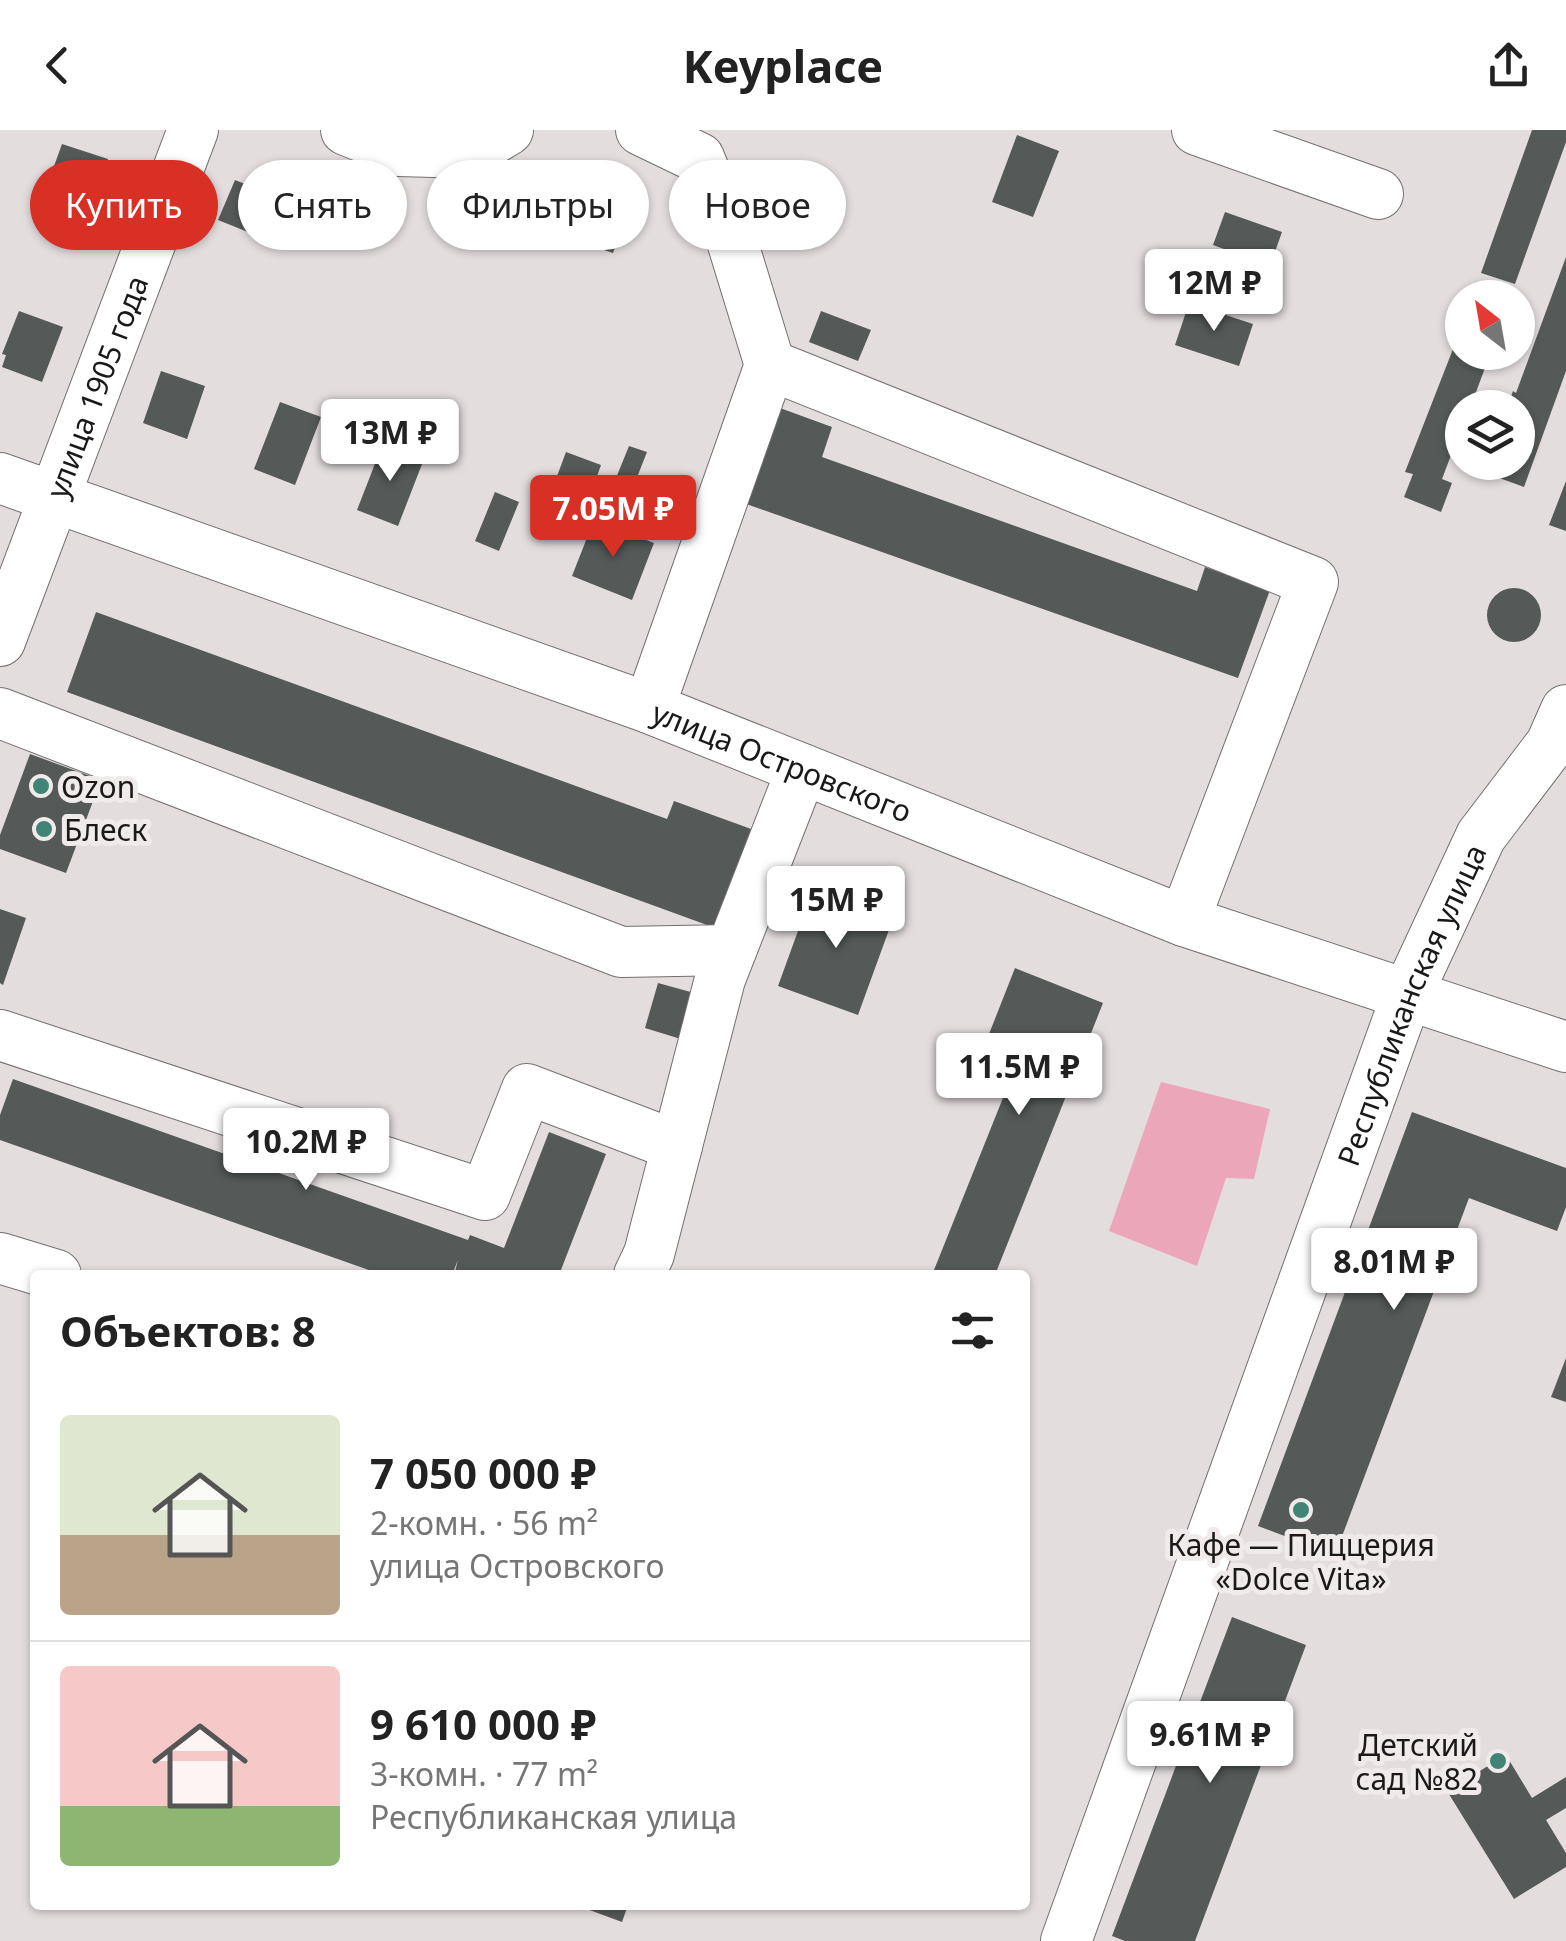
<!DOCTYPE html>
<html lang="ru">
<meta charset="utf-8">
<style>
:root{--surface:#fff;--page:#f2f2f2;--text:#222;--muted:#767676;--line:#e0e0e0;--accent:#d93025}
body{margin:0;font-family:"Noto Sans",sans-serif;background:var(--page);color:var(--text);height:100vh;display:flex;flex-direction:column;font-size:38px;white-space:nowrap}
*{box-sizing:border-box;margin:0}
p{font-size:32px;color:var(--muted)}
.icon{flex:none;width:55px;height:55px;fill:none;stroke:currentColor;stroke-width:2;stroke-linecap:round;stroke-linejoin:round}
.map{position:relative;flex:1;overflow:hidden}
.sheet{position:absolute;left:30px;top:1140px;width:1000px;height:640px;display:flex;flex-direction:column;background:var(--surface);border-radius:10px;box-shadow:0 2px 8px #0004}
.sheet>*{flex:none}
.banner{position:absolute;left:30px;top:30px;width:1000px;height:90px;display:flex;gap:20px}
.needle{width:65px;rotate:329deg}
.fabs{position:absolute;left:1445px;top:150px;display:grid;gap:20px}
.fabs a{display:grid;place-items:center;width:90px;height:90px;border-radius:50%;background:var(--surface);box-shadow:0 2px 8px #0004;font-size:50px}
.price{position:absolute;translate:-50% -85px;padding:0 22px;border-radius:10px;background:#fff;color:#222;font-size:32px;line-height:65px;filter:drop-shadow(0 2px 5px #0008)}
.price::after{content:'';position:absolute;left:50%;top:60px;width:30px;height:22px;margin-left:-15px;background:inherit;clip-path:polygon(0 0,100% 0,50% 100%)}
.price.current{background:var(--accent);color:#fff}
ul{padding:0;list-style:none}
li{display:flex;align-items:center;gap:30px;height:250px;padding:0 30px}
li+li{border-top:2px solid var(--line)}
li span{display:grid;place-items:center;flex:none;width:280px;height:200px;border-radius:10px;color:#555}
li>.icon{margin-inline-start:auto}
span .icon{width:120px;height:120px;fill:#fffc;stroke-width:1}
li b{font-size:42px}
h2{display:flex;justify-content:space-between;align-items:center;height:120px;padding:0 30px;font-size:42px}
.chip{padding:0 35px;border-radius:45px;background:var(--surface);box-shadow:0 2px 8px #0004;font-size:35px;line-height:90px}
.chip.current{background:var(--accent);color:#fff}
header{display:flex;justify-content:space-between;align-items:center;height:130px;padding:0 30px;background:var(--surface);font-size:45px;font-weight:700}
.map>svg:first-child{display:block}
.green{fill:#eca6b9}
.building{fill:#555a59}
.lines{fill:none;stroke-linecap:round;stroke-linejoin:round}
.minor-casing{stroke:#746f70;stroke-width:52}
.minor{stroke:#fff;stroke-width:50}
.poi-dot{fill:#418475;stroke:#f0eaeb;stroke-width:4}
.labels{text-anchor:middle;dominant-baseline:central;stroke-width:10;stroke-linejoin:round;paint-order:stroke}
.street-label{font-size:30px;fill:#1a1819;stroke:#f0eaeb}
.poi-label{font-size:30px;fill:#1a1819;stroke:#f0eaeb;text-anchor:start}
</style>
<header><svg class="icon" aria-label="back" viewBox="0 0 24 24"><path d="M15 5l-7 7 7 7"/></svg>Keyplace<svg class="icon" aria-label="share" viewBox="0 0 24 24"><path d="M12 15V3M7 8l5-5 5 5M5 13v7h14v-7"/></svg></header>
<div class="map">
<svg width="1566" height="1811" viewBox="0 0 1566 1811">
<rect width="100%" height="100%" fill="#e3ddde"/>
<!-- green -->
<path class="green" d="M1161,952L1270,979L1254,1049L1226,1048L1197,1136L1109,1101Z"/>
<!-- building -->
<path class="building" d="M1532,0H1566V12L1515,154L1481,143Z
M1017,5L1059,21L1033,87L992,72Z
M62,14L108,29L95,66L49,50Z
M235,50L281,68L265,109L218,90Z
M578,67L626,84L613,123L565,107Z
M1225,82L1282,102L1270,136L1213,115Z
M1566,127V241L1524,357L1483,342L1487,332H1518V278H1507L1513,261L1516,263Z
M1189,173L1253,194L1239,236L1175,215Z
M19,181L63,197L42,252L2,237L6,225L2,224Z
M821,181L871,200L858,231L809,212Z
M1462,196V222H1491L1470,278H1462V296L1442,349L1452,353L1441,382L1404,367L1413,344L1405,342Z
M161,241L205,256L187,309L143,293Z
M280,272L321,287L295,355L254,339Z
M769,274L832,297L822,327L1197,461L1205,437L1270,460L1238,548L735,370Z
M383,313L424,329L398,396L357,380Z
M629,316L647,322L634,355L616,348Z
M566,322L601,335L586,377L550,365Z
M1566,351V401L1549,395Z
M495,362L519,372L499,421L475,411Z
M594,390L654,413L632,470L572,446Z
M1487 485a27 27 0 1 1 54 0a27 27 0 1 1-54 0Z
M96,482L667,689L674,671L754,700L718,799L67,562Z
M30,624L101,650L66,743L0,719V705Z
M814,757L894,786L858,885L778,856Z
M0,779L26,788L3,855L0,853Z
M1015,838L1103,873L995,1145H932L1023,918L989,904Z
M658,853L698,864L684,910L645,898Z
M13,949L468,1110L470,1105L504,1118L549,1002L606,1024L559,1145H454L458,1130L452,1145H383L0,1010V985Z
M1412,982L1566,1038V1077L1557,1101L1469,1068L1335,1425L1258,1396Z
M1566,1228V1272L1551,1267Z
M1232,1487L1306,1515L1195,1811H1125L1112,1806Z
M1506,1625L1532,1668L1566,1647V1678L1546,1690L1566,1723V1737L1514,1769L1447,1661Z
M576,1775H628L622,1792Z"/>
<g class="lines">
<!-- minor casing -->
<g class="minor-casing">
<g id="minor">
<path d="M346,0L398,21L470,23L508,0"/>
<path d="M641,0L699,28L728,98L770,235"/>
<path d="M1197,0L1378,64"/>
<path id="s1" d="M0,348L649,578L1184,791L1566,917"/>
<path id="s2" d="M0,511L193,0"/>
<path d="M649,578L770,235L1313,452L1184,791"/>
<path d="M0,583L621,822L731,820"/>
<path d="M0,905L485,1065L527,959L677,1016"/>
<path d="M0,1128L56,1145"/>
<path d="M639,1145L649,1124L720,849L802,639"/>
<path id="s3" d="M1066,1811L1407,865L1481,706L1551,614L1566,580"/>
</g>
</g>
<!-- minor -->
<use href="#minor" class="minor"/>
</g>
<!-- markers -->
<g class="poi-dot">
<circle cx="41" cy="656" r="10"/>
<circle cx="44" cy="699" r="10"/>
<circle cx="1301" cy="1380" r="10"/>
<circle cx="1498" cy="1631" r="10"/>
</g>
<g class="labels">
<!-- street labels -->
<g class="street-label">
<text stroke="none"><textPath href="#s2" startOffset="272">улица 1905 года</textPath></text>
<text stroke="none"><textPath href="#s1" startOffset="832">улица Островского</textPath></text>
<text stroke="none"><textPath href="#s3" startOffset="998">Республиканская улица</textPath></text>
</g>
<!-- poi labels -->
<g class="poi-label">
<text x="61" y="656">Ozon</text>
<text x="64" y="699">Блеск</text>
<text x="1301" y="1414" text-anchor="middle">Кафе — Пиццерия<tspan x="1301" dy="34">«Dolce Vita»</tspan></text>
<text x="1478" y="1614" text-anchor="end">Детский<tspan x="1478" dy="34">сад №82</tspan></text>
</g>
</g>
</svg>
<div class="fabs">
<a><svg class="needle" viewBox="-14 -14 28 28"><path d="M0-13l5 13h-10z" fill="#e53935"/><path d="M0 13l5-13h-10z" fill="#767676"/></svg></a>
<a><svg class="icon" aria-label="layers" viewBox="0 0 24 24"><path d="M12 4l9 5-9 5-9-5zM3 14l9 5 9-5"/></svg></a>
</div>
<b class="price" style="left:1214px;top:204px">12M ₽</b>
<b class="price" style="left:390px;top:354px">13M ₽</b>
<b class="price current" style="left:613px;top:430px">7.05M ₽</b>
<b class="price" style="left:836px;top:821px">15M ₽</b>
<b class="price" style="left:1019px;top:988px">11.5M ₽</b>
<b class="price" style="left:306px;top:1063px">10.2M ₽</b>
<b class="price" style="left:1394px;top:1183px">8.01M ₽</b>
<b class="price" style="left:1210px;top:1656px">9.61M ₽</b>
<div class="banner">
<a class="chip current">Купить</a>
<a class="chip">Снять</a>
<a class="chip">Фильтры</a>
<a class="chip">Новое</a>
</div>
<section class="sheet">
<h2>Объектов: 8<svg class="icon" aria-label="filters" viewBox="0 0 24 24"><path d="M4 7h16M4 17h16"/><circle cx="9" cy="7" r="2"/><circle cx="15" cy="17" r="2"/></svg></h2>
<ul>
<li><span style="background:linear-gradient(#dfe7d0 60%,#b9a48a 0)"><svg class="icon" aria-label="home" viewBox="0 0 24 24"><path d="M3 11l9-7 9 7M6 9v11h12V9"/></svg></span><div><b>7 050 000 ₽</b><p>2-комн. · 56 m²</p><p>улица Островского</p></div></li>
<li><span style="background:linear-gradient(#f6c9c9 70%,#8fb573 0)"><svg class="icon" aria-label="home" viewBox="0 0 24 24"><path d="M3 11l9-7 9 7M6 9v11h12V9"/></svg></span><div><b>9 610 000 ₽</b><p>3-комн. · 77 m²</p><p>Республиканская улица</p></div></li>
</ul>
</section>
</div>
